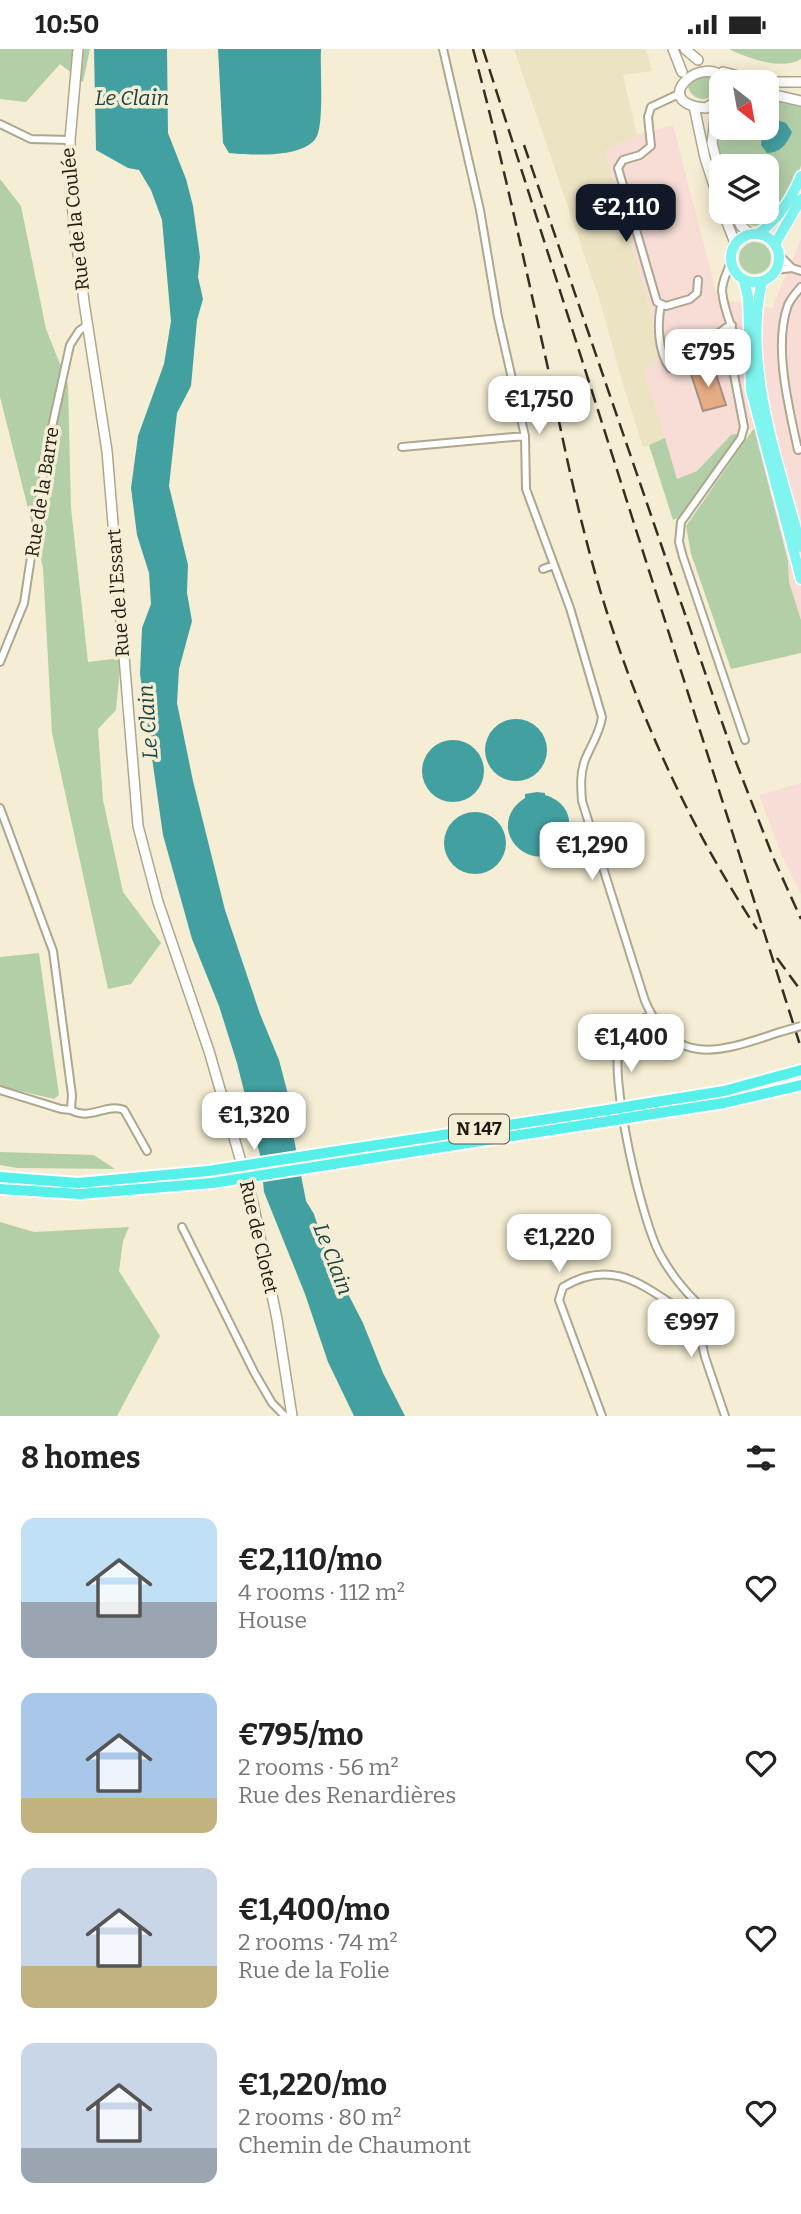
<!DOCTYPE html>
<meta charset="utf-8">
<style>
:root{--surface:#fff;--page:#f6f6f6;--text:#222;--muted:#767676;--accent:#111827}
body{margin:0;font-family:Bitter,serif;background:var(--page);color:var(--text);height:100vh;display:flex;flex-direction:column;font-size:26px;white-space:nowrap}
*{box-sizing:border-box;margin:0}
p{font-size:23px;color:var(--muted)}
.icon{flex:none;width:38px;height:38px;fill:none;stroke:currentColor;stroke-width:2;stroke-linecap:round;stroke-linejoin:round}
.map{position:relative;height:1367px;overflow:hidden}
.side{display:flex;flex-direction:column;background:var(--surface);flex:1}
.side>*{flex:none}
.needle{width:46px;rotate:149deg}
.tools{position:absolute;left:709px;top:21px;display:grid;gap:14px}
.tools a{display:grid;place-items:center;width:70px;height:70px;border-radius:14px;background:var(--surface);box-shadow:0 4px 18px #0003;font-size:35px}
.price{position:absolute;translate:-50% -60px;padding:0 16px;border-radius:14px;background:#fff;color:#222;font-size:23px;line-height:46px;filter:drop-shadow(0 2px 4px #0008)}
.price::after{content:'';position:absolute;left:50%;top:42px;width:21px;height:16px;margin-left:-10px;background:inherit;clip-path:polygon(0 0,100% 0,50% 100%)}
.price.active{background:var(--accent);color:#fff}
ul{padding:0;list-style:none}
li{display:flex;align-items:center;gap:21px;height:175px;padding:0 21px}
li span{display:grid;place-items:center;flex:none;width:196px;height:140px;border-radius:14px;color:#555}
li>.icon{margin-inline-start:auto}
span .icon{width:84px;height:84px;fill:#fffc;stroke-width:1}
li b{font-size:30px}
h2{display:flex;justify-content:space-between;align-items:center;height:84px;padding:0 21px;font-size:30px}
.status{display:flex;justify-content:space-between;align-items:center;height:49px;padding:0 35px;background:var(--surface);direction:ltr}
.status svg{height:19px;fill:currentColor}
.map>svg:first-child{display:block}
.commercial{fill:#f7ddd6}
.built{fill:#ece3c2}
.green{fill:#b3cfa8}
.water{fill:#43a0a1}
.building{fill:#e6ac84;stroke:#a58f7f;stroke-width:2}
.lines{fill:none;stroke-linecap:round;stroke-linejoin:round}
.minor-casing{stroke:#ada78e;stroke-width:10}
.secondary-casing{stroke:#ada78e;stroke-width:12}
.primary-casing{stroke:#fff;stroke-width:13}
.trunk-casing{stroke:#fff;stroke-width:14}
.minor{stroke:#fff;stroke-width:6}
.secondary{stroke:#fff;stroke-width:9}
.primary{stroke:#80f4ef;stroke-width:10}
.trunk{stroke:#56f0ea;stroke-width:10}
.rail{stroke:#332f25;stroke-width:2.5;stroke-dasharray:14 7;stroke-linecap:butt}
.minor-bridge-casing{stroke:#ada78e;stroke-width:10;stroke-linecap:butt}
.trunk-bridge-casing{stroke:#fff;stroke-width:14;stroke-linecap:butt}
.minor-bridge{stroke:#fff;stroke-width:6}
.trunk-bridge{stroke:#56f0ea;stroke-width:10}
.labels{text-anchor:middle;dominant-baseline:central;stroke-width:7;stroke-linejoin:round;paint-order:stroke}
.shield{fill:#f5eed4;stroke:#5e5a4c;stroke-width:2}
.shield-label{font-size:18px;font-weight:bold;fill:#1d1a11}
.street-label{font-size:19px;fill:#1d1a11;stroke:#f5eed4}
.water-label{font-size:21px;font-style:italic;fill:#194344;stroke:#f5eed4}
</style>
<div class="status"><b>10:50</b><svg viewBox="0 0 49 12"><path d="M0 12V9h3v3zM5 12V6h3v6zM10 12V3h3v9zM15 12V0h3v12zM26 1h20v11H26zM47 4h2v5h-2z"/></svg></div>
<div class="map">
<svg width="801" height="1367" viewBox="0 0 801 1367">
<rect width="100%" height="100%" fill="#f5eed4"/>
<!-- commercial -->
<path class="commercial" d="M673,76L718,250L772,259L801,190V571L789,533L788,512L754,379L731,386L697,422L677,430L644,324L656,312L657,299L650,261L605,100L637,86Z
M801,734V845L782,807L759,746Z"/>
<!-- built -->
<path class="built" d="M514,0H646L652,22L623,26L637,86L605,101L650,261L657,299L656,312L644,324L665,389L643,398L622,332L600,252Z"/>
<!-- green -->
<path class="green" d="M0,0H90L83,33L60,15L26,53L0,50Z
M729,0H801V10C783,22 747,9 729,0Z
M688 35a15 15 0 1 1 30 0a15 15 0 1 1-30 0Z
M767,48L801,55C801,74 801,97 801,116C796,139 760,205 738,163H766V117H722L716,83L721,56V79H766Z
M0,130L21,157L46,280L68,335L71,459L88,613L121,609L116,661L98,680L103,751L123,843L161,894L131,935L108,940L52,684L43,519L0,348Z
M739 209a16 16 0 1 1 32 0a16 16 0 1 1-32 0Z
M754,379L788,512L789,533L801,571V604L731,620L691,505L686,477Z
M740,384L736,392L680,468L673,471L649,396L665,389L677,430L697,422L731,386Z
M39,904L59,1046L54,1050L0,1037V908Z
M0,1103L94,1106L115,1120L17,1119L0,1116Z
M0,1173L34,1183L129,1178L123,1192L119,1222L160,1287L117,1367H0Z"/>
<!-- water -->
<path class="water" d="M94,0H167L168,84L186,130L193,157L200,208L198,228L203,250L197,271L191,337L177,364L169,437L188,516L187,544L192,572L179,620L177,654L193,732L225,861L260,965L279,1011L291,1057L294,1090L306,1152L314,1165L325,1200L363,1274L383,1324L405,1367H354L328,1313L305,1245L264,1143L261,1110L237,1014L219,957L192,890L163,786L140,625L142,579L151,555L149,524L137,486L131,439L138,387L164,315L171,272L162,171L151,141L139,121L128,119L96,101Z
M218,0H321C320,20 324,71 317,87C306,110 250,106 229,104L223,94Z
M776,71L786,74L792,83C787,95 780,104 767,104L761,96C762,85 765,77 776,71Z
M485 701a31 31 0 1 1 62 0a31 31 0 1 1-62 0Z
M422 722a31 31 0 1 1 62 0a31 31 0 1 1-62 0Z
M537,743L545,744V746C594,761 560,827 522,802C515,797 509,789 508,780C507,766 514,756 525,749V745Z
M444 794a31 31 0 1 1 62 0a31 31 0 1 1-62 0Z"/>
<!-- building -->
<path class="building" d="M714,319L726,356L703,362L691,325Z"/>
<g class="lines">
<!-- minor casing -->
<g class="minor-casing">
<path id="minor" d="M443,0L480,161L498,268L525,387
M681,44L651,58L648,68L651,97L640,106L623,111L618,119L657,253L666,257L690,250L697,244L698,231
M0,75L31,90L70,91
M779,206L792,219
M730,215C727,224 722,232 722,242C724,261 737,297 748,312
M775,221L792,219L801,222
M801,238C796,244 791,249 788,256C773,297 789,359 798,401L801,400
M661,256C657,274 658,304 670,319L713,306L718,299L719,284L727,278
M732,276L727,278L726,284L744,378L741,389L681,473L679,493L683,508L745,691
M402,398L525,387L526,440L570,559L602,668C600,684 591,696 585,711C580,724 581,738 582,752L645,952C675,1021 723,1002 780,983
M543,520L554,516
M0,613L24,554L48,396L70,296L79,282L87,276
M0,759L53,902L72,1046L71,1061C90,1072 106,1054 124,1061L147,1102
M651,966C638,972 625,978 620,993C608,1027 642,1175 661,1207C678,1238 702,1261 729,1282
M0,1041L61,1060L71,1061
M182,1178L254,1323L272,1354L285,1367
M706,1263L696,1270L705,1308L725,1367
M602,1367L559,1251L563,1238C618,1205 650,1244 696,1270"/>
</g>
<!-- secondary casing -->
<g class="secondary-casing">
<path id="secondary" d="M78,0L70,91L71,148L84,253L107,402L138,777L158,853L209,1002L253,1154L277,1270L292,1367
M673,0L682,23
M685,0L698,11
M723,23L761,33H801
M766,44L801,52
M721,49L706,59C645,54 706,0 726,33
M717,54L712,94L721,129
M694,57L705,109L721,158
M723,163L735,194
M734,163L741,177L749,184"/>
</g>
<!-- primary casing -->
<g class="primary-casing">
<path id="primary" d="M759,184C778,170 792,149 801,127
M731 209a24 24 0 1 1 48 0a24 24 0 1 1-48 0Z
M775,195L801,150
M744,232L748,248L751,341L801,530
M762,232C742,318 779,415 801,498"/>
</g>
<!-- trunk casing -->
<g class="trunk-casing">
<path id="trunk" d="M631,1057L724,1042L801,1021
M633,1068L724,1054L801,1036
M344,1101L614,1060
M346,1113L616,1071
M0,1128L78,1134L208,1122
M0,1140L80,1145L212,1134"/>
</g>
<!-- minor -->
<use href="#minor" class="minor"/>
<!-- secondary -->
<use href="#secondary" class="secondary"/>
<!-- primary -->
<use href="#primary" class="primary"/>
<!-- trunk -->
<use href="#trunk" class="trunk"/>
<!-- rail -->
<path class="rail" d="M473,0C502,107 525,216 549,324C564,397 579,470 600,541C636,660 688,776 757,880
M483,0L801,999
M524,96L734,708L773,808L801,870
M777,909L801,942"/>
<!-- minor-bridge casing -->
<g class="minor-bridge-casing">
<path id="minor-bridge" d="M780,983L801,977"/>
</g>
<!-- trunk-bridge casing -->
<g class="trunk-bridge-casing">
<path id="trunk-bridge" d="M614,1060L631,1057
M616,1071L633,1068
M208,1122L344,1101
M212,1134L346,1113"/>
</g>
<!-- minor-bridge -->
<use href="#minor-bridge" class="minor-bridge"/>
<!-- trunk-bridge -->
<use href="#trunk-bridge" class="trunk-bridge"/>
</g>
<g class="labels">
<!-- shield labels -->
<rect class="shield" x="449" y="1065.5" width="60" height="29" rx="5"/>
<g class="shield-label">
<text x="479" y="1080">N 147</text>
</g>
<!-- street labels -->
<g class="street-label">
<text transform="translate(75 170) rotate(-96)">Rue de la Coulée</text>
<text transform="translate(42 443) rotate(-81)">Rue de la Barre</text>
<text transform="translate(118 544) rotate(-94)">Rue de l'Essart</text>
<text transform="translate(259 1188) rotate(77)">Rue de Clotet</text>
</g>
<!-- water labels -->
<g class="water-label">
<text x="132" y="49">Le Clain</text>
<text transform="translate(148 673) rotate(-94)">Le Clain</text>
<text transform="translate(333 1210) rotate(69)">Le Clain</text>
</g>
</g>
</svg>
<div class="tools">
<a><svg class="needle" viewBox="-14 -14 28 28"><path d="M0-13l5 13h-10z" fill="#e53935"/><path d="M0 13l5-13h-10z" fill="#767676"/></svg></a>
<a><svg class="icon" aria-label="layers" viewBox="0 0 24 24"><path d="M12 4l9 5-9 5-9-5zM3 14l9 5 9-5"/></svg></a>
</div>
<b class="price active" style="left:626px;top:195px">€2,110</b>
<b class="price" style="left:708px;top:340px">€795</b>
<b class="price" style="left:539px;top:387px">€1,750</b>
<b class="price" style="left:592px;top:833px">€1,290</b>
<b class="price" style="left:631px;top:1025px">€1,400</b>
<b class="price" style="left:254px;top:1103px">€1,320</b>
<b class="price" style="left:559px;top:1225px">€1,220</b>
<b class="price" style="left:691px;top:1310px">€997</b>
</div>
<section class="side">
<h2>8 homes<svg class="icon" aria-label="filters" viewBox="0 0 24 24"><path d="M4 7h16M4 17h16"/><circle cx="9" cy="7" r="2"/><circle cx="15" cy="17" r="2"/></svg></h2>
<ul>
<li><span style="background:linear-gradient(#bfe0f5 60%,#9aa5b1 0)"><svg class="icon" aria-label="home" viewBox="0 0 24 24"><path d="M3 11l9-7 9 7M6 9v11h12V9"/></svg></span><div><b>€2,110/mo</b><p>4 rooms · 112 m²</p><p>House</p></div><svg class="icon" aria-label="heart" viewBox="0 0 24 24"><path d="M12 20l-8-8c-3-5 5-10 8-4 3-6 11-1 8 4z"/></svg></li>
<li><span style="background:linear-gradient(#a9c7e8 75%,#c2b280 0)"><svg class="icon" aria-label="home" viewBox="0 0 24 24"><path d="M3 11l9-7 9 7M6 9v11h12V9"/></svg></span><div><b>€795/mo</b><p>2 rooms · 56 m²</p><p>Rue des Renardières</p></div><svg class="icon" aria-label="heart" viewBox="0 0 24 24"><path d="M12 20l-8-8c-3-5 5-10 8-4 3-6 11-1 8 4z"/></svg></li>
<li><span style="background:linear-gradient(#c9d6e8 70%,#c2b280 0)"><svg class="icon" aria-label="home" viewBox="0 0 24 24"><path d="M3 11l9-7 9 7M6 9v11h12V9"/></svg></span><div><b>€1,400/mo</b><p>2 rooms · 74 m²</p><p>Rue de la Folie</p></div><svg class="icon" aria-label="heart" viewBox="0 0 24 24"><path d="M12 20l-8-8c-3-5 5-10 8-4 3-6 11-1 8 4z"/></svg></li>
<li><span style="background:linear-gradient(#c9d6e8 75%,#9aa5b1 0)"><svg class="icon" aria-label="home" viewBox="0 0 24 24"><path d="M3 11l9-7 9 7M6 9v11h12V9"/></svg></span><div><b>€1,220/mo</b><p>2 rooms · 80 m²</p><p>Chemin de Chaumont</p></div><svg class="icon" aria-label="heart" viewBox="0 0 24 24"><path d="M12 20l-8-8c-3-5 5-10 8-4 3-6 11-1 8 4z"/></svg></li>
</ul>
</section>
